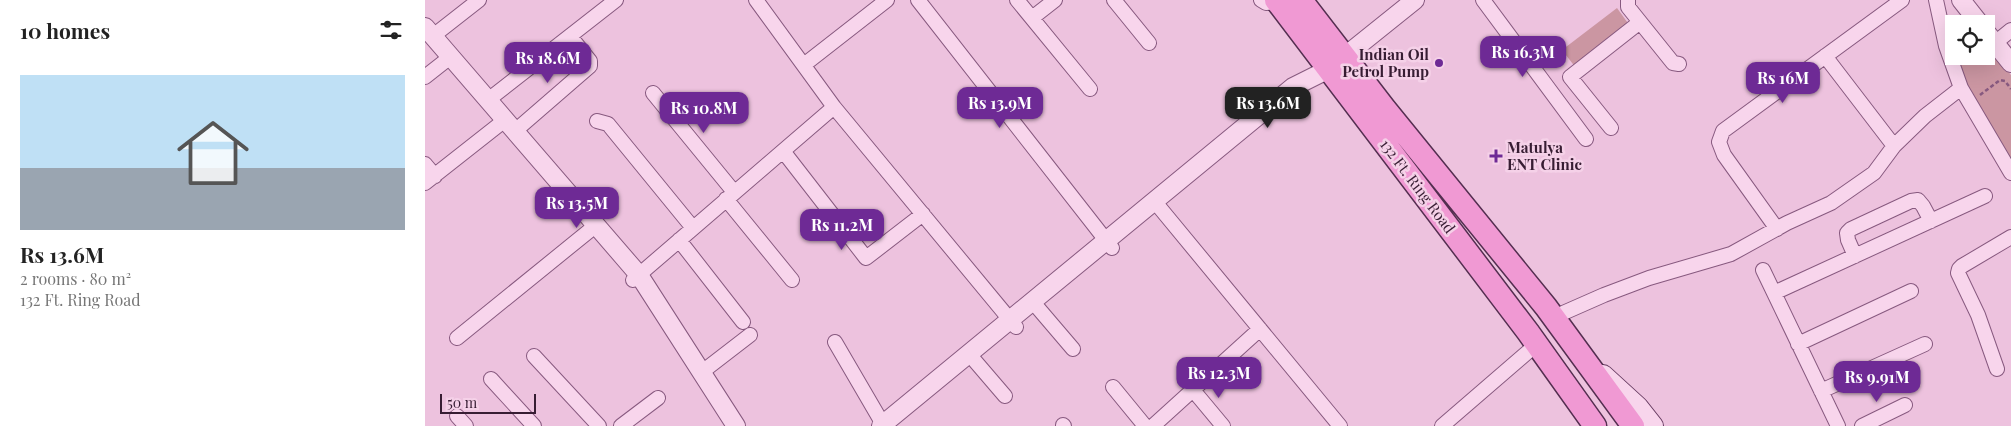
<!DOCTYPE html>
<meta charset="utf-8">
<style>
:root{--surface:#fff;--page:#f2f2f2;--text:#222;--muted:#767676;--accent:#6e2a95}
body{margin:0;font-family:"Playfair Display",serif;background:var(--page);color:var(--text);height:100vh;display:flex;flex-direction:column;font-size:19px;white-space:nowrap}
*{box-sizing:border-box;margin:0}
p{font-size:16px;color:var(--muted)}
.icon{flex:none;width:28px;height:28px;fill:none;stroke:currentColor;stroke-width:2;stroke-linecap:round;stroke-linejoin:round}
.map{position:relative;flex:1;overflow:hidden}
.sheet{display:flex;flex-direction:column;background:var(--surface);width:425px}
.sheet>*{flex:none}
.fabs{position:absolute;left:1520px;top:15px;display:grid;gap:10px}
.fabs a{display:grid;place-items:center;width:50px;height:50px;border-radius:0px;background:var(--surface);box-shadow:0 5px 20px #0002;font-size:25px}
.scale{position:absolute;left:15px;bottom:12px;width:96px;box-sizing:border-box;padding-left:5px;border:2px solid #371d33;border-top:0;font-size:14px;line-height:18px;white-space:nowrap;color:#371d33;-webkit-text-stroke:4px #f5d1e8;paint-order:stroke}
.price{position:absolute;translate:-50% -42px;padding:0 11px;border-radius:10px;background:var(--accent);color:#fff;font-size:16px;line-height:32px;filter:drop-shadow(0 1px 2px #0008)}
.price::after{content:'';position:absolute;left:50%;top:30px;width:15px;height:11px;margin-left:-8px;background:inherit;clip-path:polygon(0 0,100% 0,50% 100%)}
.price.current{background:#222;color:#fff}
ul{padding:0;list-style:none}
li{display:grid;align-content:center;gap:10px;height:265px;padding:0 20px}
li span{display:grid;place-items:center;height:155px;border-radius:0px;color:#555}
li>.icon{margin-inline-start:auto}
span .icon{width:90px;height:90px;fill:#fffc;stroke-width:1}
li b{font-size:21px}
h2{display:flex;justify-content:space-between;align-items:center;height:60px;padding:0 20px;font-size:21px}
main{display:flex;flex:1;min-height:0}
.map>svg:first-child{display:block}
.green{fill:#cb96a2}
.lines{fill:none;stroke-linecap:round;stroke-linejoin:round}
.minor-casing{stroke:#87597f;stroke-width:16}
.tertiary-casing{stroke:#87597f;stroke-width:20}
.secondary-casing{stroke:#683c62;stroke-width:22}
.primary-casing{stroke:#542e50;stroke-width:25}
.path{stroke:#87597f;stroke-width:2.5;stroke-dasharray:4 2.5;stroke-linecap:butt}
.minor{stroke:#f8d5ec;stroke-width:14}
.tertiary{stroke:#f8d5ec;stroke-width:18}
.secondary{stroke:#f8d5ec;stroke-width:20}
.primary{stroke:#f099d3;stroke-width:22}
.poi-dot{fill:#6e2a95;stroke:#f5d1e8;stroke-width:2}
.labels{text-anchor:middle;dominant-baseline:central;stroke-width:5;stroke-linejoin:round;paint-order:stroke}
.poi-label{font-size:15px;font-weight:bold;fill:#371d33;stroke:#f5d1e8;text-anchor:end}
.street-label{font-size:15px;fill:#371d33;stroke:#f5d1e8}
</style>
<main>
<section class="sheet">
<h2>10 homes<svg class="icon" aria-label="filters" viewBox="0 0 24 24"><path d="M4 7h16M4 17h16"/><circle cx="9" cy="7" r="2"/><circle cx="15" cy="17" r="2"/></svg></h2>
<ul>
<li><span style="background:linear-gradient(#bfe0f5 60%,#9aa5b1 0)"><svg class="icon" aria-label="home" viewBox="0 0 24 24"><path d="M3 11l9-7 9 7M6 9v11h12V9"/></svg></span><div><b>Rs 13.6M</b><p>2 rooms · 80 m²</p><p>132 Ft. Ring Road</p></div></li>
</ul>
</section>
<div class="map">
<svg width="1586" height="426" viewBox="0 0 1586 426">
<rect width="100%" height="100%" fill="#edc2de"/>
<!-- green -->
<path class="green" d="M1192,8L1205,26L1151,68L1137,50Z
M1529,42V56H1561V44L1586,75V170L1538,86L1524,46Z"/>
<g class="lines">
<!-- minor casing -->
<g class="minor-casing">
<path id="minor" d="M493,0L687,248
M592,0L665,89
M689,0L724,43
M836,0L841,3L853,2
M1058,0L1161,139
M1203,0V7L1248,63L1254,64
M1511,0L1521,46L1536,88L1586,173
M607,18L630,0
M8,36L54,0
M1570,43L1586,30
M1400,56L1469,146
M380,64L462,0
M0,77L19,62
M228,93L309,192
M63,100L191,0
M409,107L591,327
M172,121L183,124L268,228
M1186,128L1145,77L1215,22
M90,131L165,66V61L145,36
M358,151L441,258L498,214
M0,164L10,176
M0,183L80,120
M301,199L367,280
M735,208L915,426
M1352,229L1299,155L1294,142L1298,131L1477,0
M254,240L318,322
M1430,256L1423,240L1422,233L1426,229L1486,201L1493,200L1498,206L1506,221
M1338,270L1413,426
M208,280L409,107L331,0
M1349,293L1560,196
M613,308L648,349
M1129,317L1179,295L1224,278L1306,254L1362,223L1406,203L1449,173L1469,146L1500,116L1536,88
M32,338L164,231
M410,342L459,426
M1373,344L1486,291
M109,356L174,426
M550,361L580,396
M1572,369L1553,315L1533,273L1534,269L1537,266L1586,237
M277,372L325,335
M66,379L109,426
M688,387L720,426
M768,390L798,426
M1396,391L1500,344
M32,416L41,426
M638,425L639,426
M196,426L233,398
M728,426L835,329
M1017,426L1112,344
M1437,426L1480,405"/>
</g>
<!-- tertiary casing -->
<g class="tertiary-casing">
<path id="tertiary" d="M1536,0L1555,24
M0,27L214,275L311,426
M1561,32L1586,63
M456,426L868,87L904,69L990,0"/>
</g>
<!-- secondary casing -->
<g class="secondary-casing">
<path id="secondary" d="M1178,375L1213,407L1228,426"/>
</g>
<!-- primary casing -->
<g class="primary-casing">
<path id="primary" d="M851,0L1103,332L1170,426
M876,0L960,109L1121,307L1208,426"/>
</g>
<!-- path -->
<path class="path" d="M1555,95L1575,80L1580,81L1586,89"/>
<!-- minor -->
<use href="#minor" class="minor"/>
<!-- tertiary -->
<use href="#tertiary" class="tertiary"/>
<!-- secondary -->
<use href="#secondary" class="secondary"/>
<!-- primary -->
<use href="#primary" class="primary"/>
</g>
<!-- markers -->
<g class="poi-dot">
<circle cx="1014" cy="63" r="5"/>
<path d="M1068.5 148.5h5v5h5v5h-5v5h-5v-5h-5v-5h5z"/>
</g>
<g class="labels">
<!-- poi labels -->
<g class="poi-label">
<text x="1004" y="54">Indian Oil<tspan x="1004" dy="17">Petrol Pump</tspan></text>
<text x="1082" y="147" text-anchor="start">Matulya<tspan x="1082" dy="17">ENT Clinic</tspan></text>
</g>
<!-- street labels -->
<g class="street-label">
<text transform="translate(993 186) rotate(53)">132 Ft. Ring Road</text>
</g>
</g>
</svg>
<div class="fabs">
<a><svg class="icon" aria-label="locate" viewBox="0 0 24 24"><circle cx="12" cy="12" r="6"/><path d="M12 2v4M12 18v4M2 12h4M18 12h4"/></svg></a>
</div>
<div class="scale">50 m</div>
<b class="price" style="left:1098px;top:78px">Rs 16.3M</b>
<b class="price" style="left:123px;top:84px">Rs 18.6M</b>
<b class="price" style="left:1358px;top:104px">Rs 16M</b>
<b class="price" style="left:575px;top:129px">Rs 13.9M</b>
<b class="price current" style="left:843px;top:129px">Rs 13.6M</b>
<b class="price" style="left:279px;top:134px">Rs 10.8M</b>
<b class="price" style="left:152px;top:229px">Rs 13.5M</b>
<b class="price" style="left:417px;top:251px">Rs 11.2M</b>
<b class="price" style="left:794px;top:399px">Rs 12.3M</b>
<b class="price" style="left:1452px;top:403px">Rs 9.91M</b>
</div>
</main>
